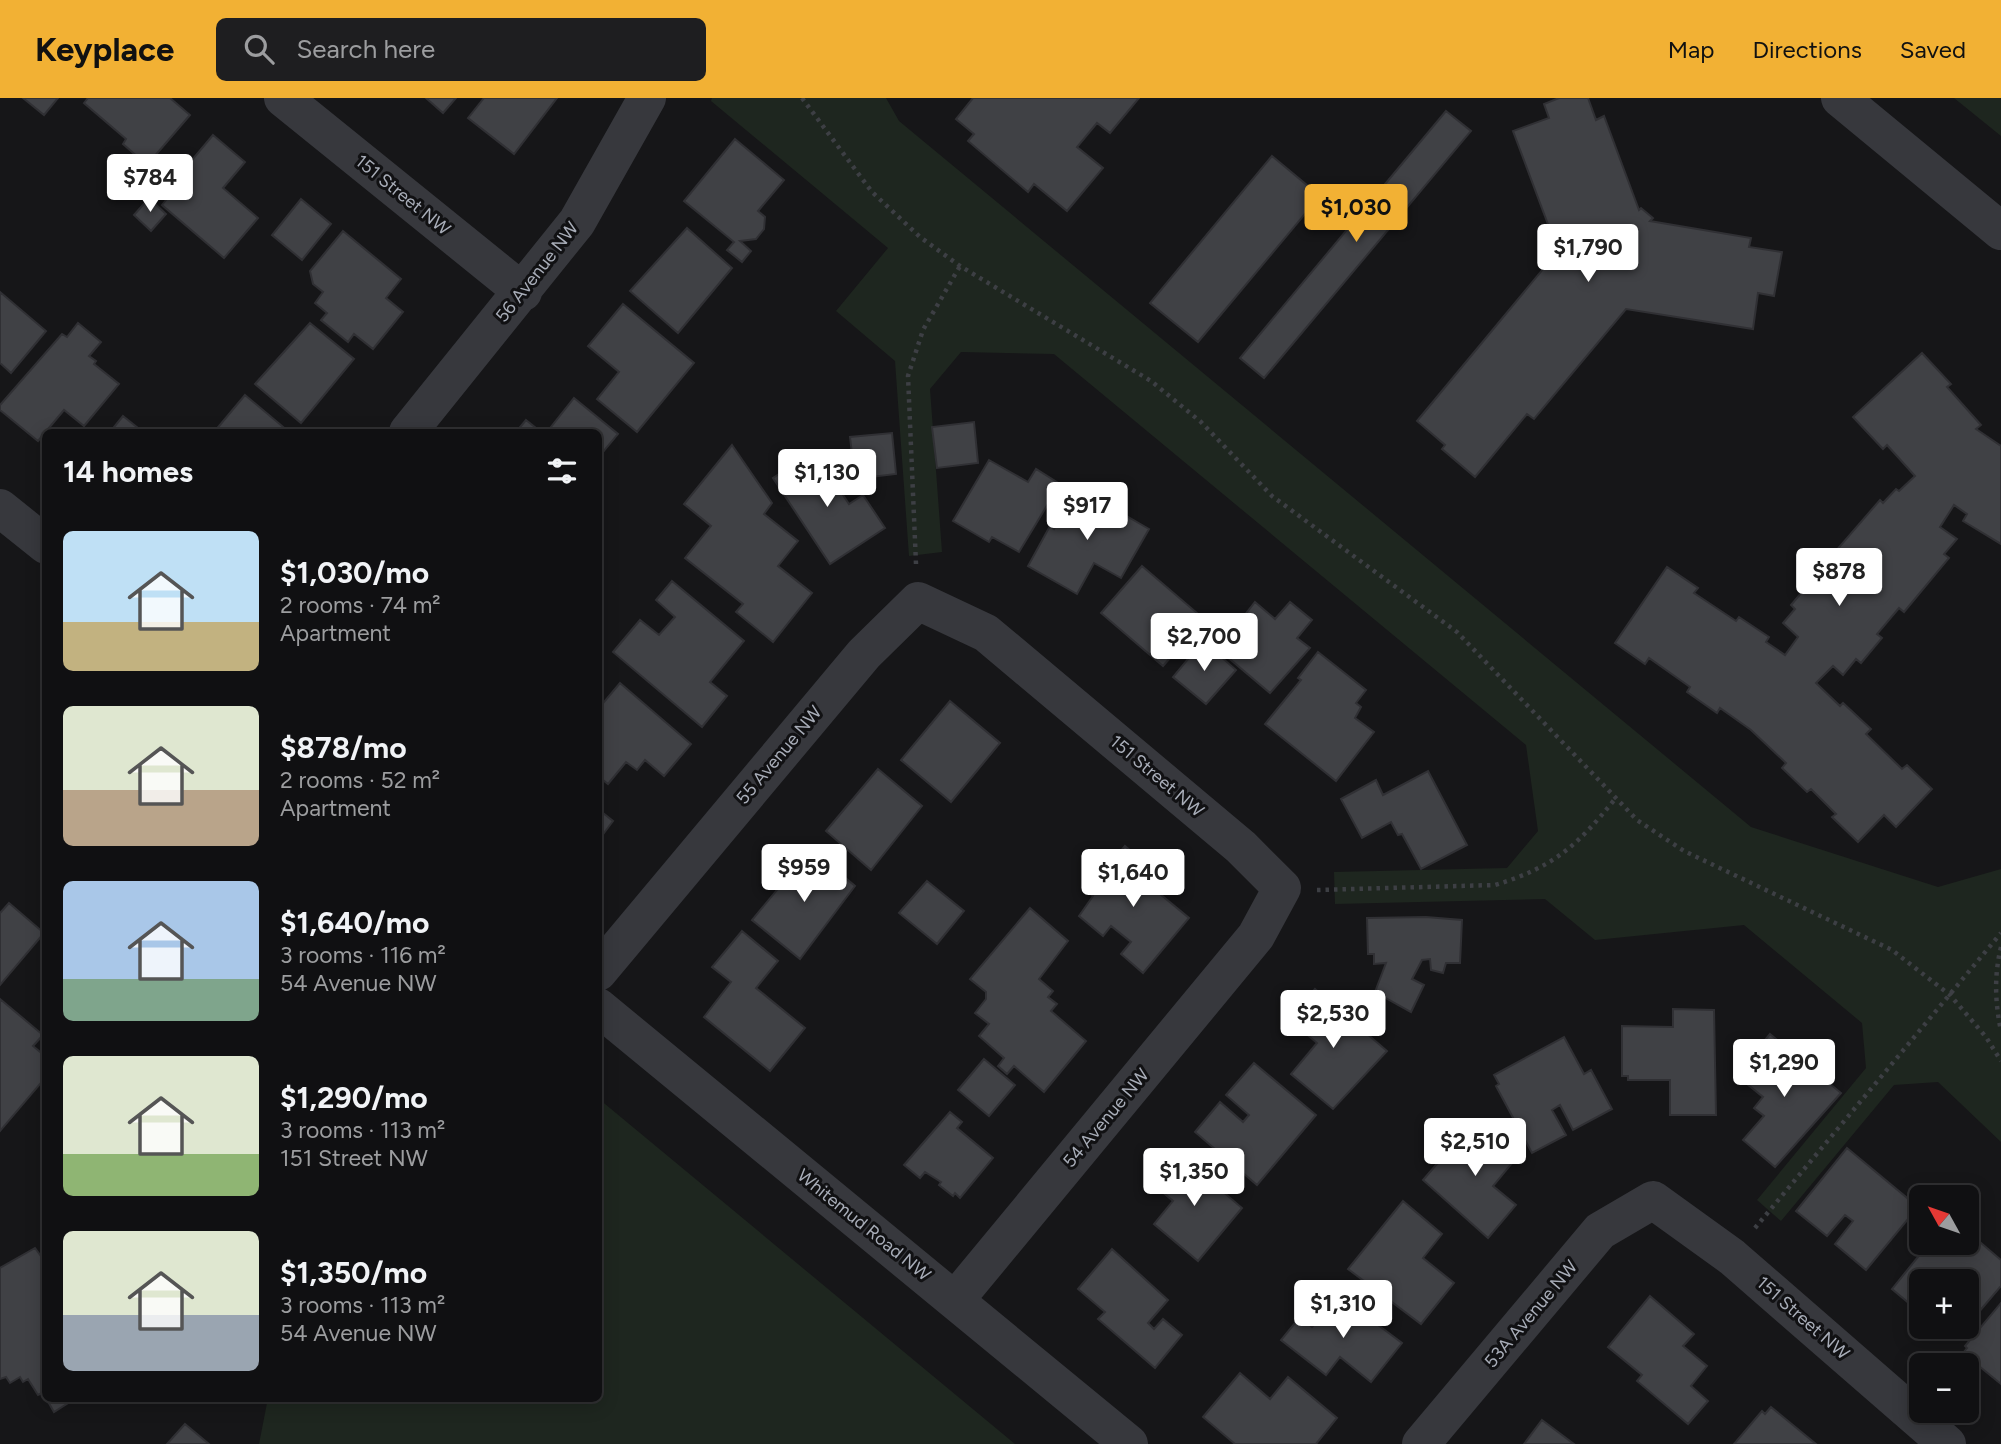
<!DOCTYPE html>
<meta charset="utf-8">
<style>
:root{--surface:#101012;--page:#1e1e20;--text:#f1f3f6;--muted:#9c9d9f;--line:#303032;--accent:#f2b134}
body{margin:0;font-family:Figtree,sans-serif;background:var(--page);color:var(--text);height:100vh;display:flex;flex-direction:column;font-size:26px;white-space:nowrap}
*{box-sizing:border-box;margin:0}
p{font-size:23px;color:var(--muted)}
.icon{flex:none;width:38px;height:38px;fill:none;stroke:currentColor;stroke-width:2;stroke-linecap:round;stroke-linejoin:round}
.map{position:relative;flex:1;overflow:hidden}
.details{position:absolute;left:42px;top:331px;width:560px;height:973px;display:flex;flex-direction:column;background:var(--surface);border-radius:10px;box-shadow:0 4px 18px #0003,0 0 0 2px var(--line)}
.details>*{flex:none}
.needle{width:46px;rotate:310deg}
.tools{position:absolute;left:1909px;top:1087px;display:grid;gap:14px}
.tools a{display:grid;place-items:center;width:70px;height:70px;border-radius:10px;background:var(--surface);box-shadow:0 4px 18px #0003,0 0 0 2px var(--line);font-size:35px}
.price{position:absolute;translate:-50% -60px;padding:0 16px;border-radius:7px;background:#fff;color:#222;font-size:23px;line-height:46px;filter:drop-shadow(0 2px 4px #0008)}
.price::after{content:'';position:absolute;left:50%;top:42px;width:21px;height:16px;margin-left:-10px;background:inherit;clip-path:polygon(0 0,100% 0,50% 100%)}
.price.current{background:var(--accent);color:#111}
ul{padding:0;list-style:none}
li{display:flex;align-items:center;gap:21px;height:175px;padding:0 21px}
li span{display:grid;place-items:center;flex:none;width:196px;height:140px;border-radius:10px;color:#555}
li>.icon{margin-inline-start:auto}
span .icon{width:84px;height:84px;fill:#fffc;stroke-width:1}
li b{font-size:30px}
h2{display:flex;justify-content:space-between;align-items:center;height:84px;padding:0 21px;font-size:30px}
header{display:flex;align-items:center;gap:42px;box-sizing:border-box;height:98px;padding:0 35px;background:var(--accent);color:#111}
header strong{font-size:33px}
nav{display:flex;gap:38px;margin-inline-start:auto;font-size:24px}
.search{width:490px;height:63px;background:var(--page);display:flex;align-items:center;gap:18px;box-sizing:border-box;padding:0 24px;border-radius:10px;color:var(--muted);font-size:26px}
.map>svg:first-child{display:block}
.green{fill:#1e261f}
.building{fill:#404145;stroke:#303034;stroke-width:2}
.lines{fill:none;stroke-linecap:round;stroke-linejoin:round}
.path{stroke:#3d3f44;stroke-width:4.5;stroke-dasharray:3.5 5;stroke-linecap:butt}
.minor{stroke:#37383d;stroke-width:38}
.tertiary{stroke:#37383d;stroke-width:38}
.labels{text-anchor:middle;dominant-baseline:central;stroke-width:6;stroke-linejoin:round;paint-order:stroke}
.street-label{font-size:18px;fill:#a8adb8;stroke:#111113}
</style>
<header>
<strong>Keyplace</strong>
<div class="search"><svg class="icon" aria-label="search" viewBox="0 0 24 24"><circle cx="10" cy="10" r="6"/><path d="M15 15l6 6"/></svg>Search here</div>
<nav><a>Map</a><a>Directions</a><a>Saved</a></nav>
</header>
<div class="map">
<svg width="2001" height="1346" viewBox="0 0 2001 1346">
<rect width="100%" height="100%" fill="#161618"/>
<!-- green -->
<path class="green" d="M712,0H886L899,23L1751,729L1938,789L2001,771V1044L1938,984L1894,987L1781,1123L1757,1102L1866,970L1862,925L1744,827L1595,842L1545,801L1335,806L1334,774L1507,770L1538,733L1526,647L1054,256L961,254L930,291L942,454L909,458L895,263L836,213L888,150L711,3Z
M1954,0H2001V38Z
M599,1001L1015,1346H259L268,1300H598Z"/>
<!-- building -->
<path class="building" d="M23,0H58L44,17Z
M88,0H170L190,17L147,67L123,46L126,41L84,5Z
M426,0H456L443,15Z
M484,0H557L514,56L468,20Z
M973,0H1139L1110,35L1097,25L1077,49L1103,70L1067,113L1034,86L1028,94L968,43L974,36L956,21Z
M1559,0H1588L1596,22L1604,18L1639,112L1641,110L1653,120L1650,123L1751,140L1749,149L1782,154L1774,198L1758,195L1753,231L1626,211L1534,321L1527,316L1475,379L1442,351L1445,347L1417,323L1558,153L1513,33L1549,20L1544,6Z
M1446,13L1471,33L1264,280L1240,260Z
M213,37L245,64L223,90L258,120L224,160L162,107L190,72L186,69Z
M735,41L784,82L758,113L765,119L764,131L756,141L740,143L751,153L742,164L727,152L734,144L684,103Z
M1272,58L1320,98L1198,244L1150,205Z
M149,100L166,116L151,133L134,117Z
M301,101L331,126L302,162L272,137Z
M687,130L732,170L678,235L630,193Z
M343,133L401,181L386,200L403,214L373,251L354,236L348,244L321,222L327,215L315,205L323,194L313,186L310,173Z
M0,194L46,233L11,275L0,265Z
M623,206L694,265L637,334L597,301L619,274L588,248Z
M78,225L101,244L89,258L96,263L94,266L119,286L84,328L64,312L38,343L0,312V307L62,236L67,239Z
M310,225L354,261L301,325L255,286Z
M1922,255L1951,286L1947,289L1981,327L1976,331L2001,348V446L1963,423L1967,416L1954,407L1940,429L1957,441L1944,456L1949,460L1904,514L1899,510L1877,536L1882,540L1861,565L1856,561L1843,577L1833,568L1816,585L1840,608L1843,605L1871,631L1866,636L1902,671L1907,667L1932,691L1896,729L1884,717L1858,744L1832,719L1836,716L1811,691L1807,694L1782,670L1786,665L1751,632L1720,610L1717,615L1687,594L1690,589L1649,560L1645,566L1615,545L1667,469L1698,490L1694,495L1736,523L1739,519L1769,539L1766,544L1785,557L1798,539L1783,525L1795,511L1791,507L1813,481L1817,485L1839,459L1834,455L1880,402L1883,405L1896,391L1899,393L1915,378L1887,347L1883,351L1853,319Z
M245,297L288,333L287,334H214Z
M574,300L618,336L598,360V334H547Z
M123,318L143,334H110Z
M526,322L541,334H516Z
M974,324L978,365L937,370L932,329Z
M892,335L896,376L855,381L850,339Z
M732,347L772,405L764,416L798,443L778,468L812,495L773,544L736,514L743,506L685,460L711,428L684,406Z
M814,353L849,406L863,397L885,430L830,466L773,380Z
M989,362L1028,384L1036,371L1060,386L1019,454L992,439L989,444L953,423Z
M1078,390L1149,431L1121,480L1094,465L1077,496L1028,468L1050,428L1054,431Z
M1142,468L1204,521L1163,568L1101,515Z
M672,483L744,543L710,584L727,598L702,629L613,554L640,522L659,537L675,519L656,502Z
M1255,504L1275,521L1290,504L1312,522L1297,540L1310,550L1270,595L1218,551Z
M1203,543L1236,572L1206,606L1173,579Z
M1318,554L1366,592L1356,605L1361,609L1355,620L1374,634L1336,683L1265,626L1301,582L1298,580Z
M620,585L691,646L664,678L645,662L637,672L626,664L608,686L598,678V611Z
M950,603L1000,645L951,704L901,662Z
M878,671L922,708L871,772L826,733Z
M1428,673L1467,747L1421,771L1402,736L1398,737L1391,724L1362,740L1341,701L1376,682L1383,697Z
M598,711L613,723L598,743Z
M1125,748L1163,780L1154,791L1189,820L1143,875L1121,856L1131,844L1111,828L1103,838L1079,818L1093,798L1087,793Z
M811,751L855,788L800,861L752,822Z
M927,783L964,813L937,846L899,815Z
M9,805L44,835L0,887V815Z
M1030,810L1068,843L1039,881L1053,893L1048,899L1057,906L1051,913L1086,943L1044,994L1014,968L1007,976L998,968L1004,960L979,938L989,926L975,915L986,901V894L970,881Z
M1426,819L1462,822L1460,865H1446L1443,875L1431,872L1430,861L1422,862L1412,881L1424,887L1411,914L1375,894L1386,865L1374,866V856H1368L1367,820Z
M742,833L778,863L756,890L805,930L770,973L704,919L731,884L712,869Z
M1315,891L1387,953L1333,1011L1291,976L1317,945L1289,921Z
M0,901L43,937L33,948L46,959V979L0,1033Z
M1673,911L1714,912L1716,1017H1670V982H1628V978H1622V928L1673,929Z
M1770,936L1841,995L1775,1069L1743,1042L1764,1018L1754,1010L1763,999L1736,977Z
M1564,939L1584,976L1591,972L1612,1011L1573,1032L1560,1007L1552,1012L1566,1037L1532,1055L1496,988L1499,986L1494,977Z
M984,961L1015,987L989,1018L958,992Z
M1254,965L1316,1017L1257,1087L1195,1034L1220,1004L1243,1024L1249,1017L1226,997Z
M950,1014L962,1024L957,1030L993,1060L960,1100L955,1095L953,1098L939,1087L941,1084L925,1074L920,1080L904,1067Z
M1475,1022L1518,1058L1493,1088L1516,1107L1488,1140L1423,1082Z
M1847,1050L1918,1109L1866,1172L1835,1146L1853,1123L1845,1117L1827,1138L1796,1113Z
M1180,1057L1242,1110L1198,1163L1154,1126L1173,1103L1154,1087Z
M1403,1103L1442,1136L1423,1160L1454,1185L1421,1226L1348,1171Z
M1967,1133L2001,1162V1188L1978,1215L1967,1206V1183H1922V1216L1892,1191L1930,1144H1967Z
M35,1150L46,1165V1300L42,1295L38,1297L28,1281L23,1284L20,1279L10,1285L6,1279L0,1281V1170Z
M1112,1151L1168,1202L1148,1225L1154,1231L1163,1221L1182,1237L1155,1270L1098,1221L1105,1214L1078,1191Z
M1338,1197L1402,1245L1371,1284L1340,1259L1326,1277L1281,1242L1300,1219L1312,1229Z
M1650,1198L1694,1236L1683,1248L1707,1268L1691,1288L1708,1303L1688,1326L1637,1283L1642,1277L1608,1249Z
M2001,1205V1286L1963,1255L1967,1250L1965,1248Z
M1240,1275L1270,1301L1288,1279L1337,1320L1316,1346H1235L1203,1319Z
M46,1300H76L54,1314Z
M1771,1309L1816,1346H1734L1762,1313L1765,1316Z
M1542,1322L1574,1346H1524Z
M185,1326L209,1346H167Z"/>
<g class="lines">
<!-- path -->
<path class="path" d="M802,0L872,94L920,139L960,168L1151,283L1201,324L1272,398L1457,534L1637,722L1684,753L1892,852L1950,897L1986,939L2001,963
M916,466L908,278L923,232L960,168
M1317,792L1495,787C1554,769 1577,748 1615,701
M2001,849C1994,877 1995,905 2001,933
M1755,1130L2001,835"/>
<!-- minor -->
<path class="minor" d="M283,0L523,194
M408,334L577,124L647,0
M0,410L46,447
M598,874L864,556L918,503L986,535L1241,749L1282,790L1256,838L956,1201
M598,909L1129,1346
M1421,1346L1600,1133L1653,1102L1732,1159L1947,1346"/>
<!-- tertiary -->
<path class="tertiary" d="M1840,0L2001,133"/>
</g>
<g class="labels">
<!-- street labels -->
<g class="street-label">
<text transform="translate(403 97) rotate(39)">151 Street NW</text>
<text transform="translate(537 174) rotate(-52)">56 Avenue NW</text>
<text transform="translate(779 657) rotate(-50)">55 Avenue NW</text>
<text transform="translate(1157 678) rotate(40)">151 Street NW</text>
<text transform="translate(1106 1020) rotate(-50)">54 Avenue NW</text>
<text transform="translate(864 1127) rotate(39)">Whitemud Road NW</text>
<text transform="translate(1531 1216) rotate(-50)">53A Avenue NW</text>
<text transform="translate(1803 1220) rotate(41)">151 Street NW</text>
</g>
</g>
</svg>
<div class="tools">
<a><svg class="needle" viewBox="-14 -14 28 28"><path d="M0-13l5 13h-10z" fill="#e53935"/><path d="M0 13l5-13h-10z" fill="#9c9d9f"/></svg></a>
<a>+</a>
<a>−</a>
</div>
<b class="price" style="left:150px;top:116px">$784</b>
<b class="price current" style="left:1356px;top:146px">$1,030</b>
<b class="price" style="left:1588px;top:186px">$1,790</b>
<b class="price" style="left:827px;top:411px">$1,130</b>
<b class="price" style="left:1087px;top:444px">$917</b>
<b class="price" style="left:1839px;top:510px">$878</b>
<b class="price" style="left:1204px;top:575px">$2,700</b>
<b class="price" style="left:804px;top:806px">$959</b>
<b class="price" style="left:1133px;top:811px">$1,640</b>
<b class="price" style="left:1333px;top:952px">$2,530</b>
<b class="price" style="left:1784px;top:1001px">$1,290</b>
<b class="price" style="left:1475px;top:1080px">$2,510</b>
<b class="price" style="left:1194px;top:1110px">$1,350</b>
<b class="price" style="left:1343px;top:1242px">$1,310</b>
<section class="details">
<h2>14 homes<svg class="icon" aria-label="filters" viewBox="0 0 24 24"><path d="M4 7h16M4 17h16"/><circle cx="9" cy="7" r="2"/><circle cx="15" cy="17" r="2"/></svg></h2>
<ul>
<li><span style="background:linear-gradient(#bfe0f5 65%,#c2b280 0)"><svg class="icon" aria-label="home" viewBox="0 0 24 24"><path d="M3 11l9-7 9 7M6 9v11h12V9"/></svg></span><div><b>$1,030/mo</b><p>2 rooms · 74 m²</p><p>Apartment</p></div></li>
<li><span style="background:linear-gradient(#dfe7d0 60%,#b9a48a 0)"><svg class="icon" aria-label="home" viewBox="0 0 24 24"><path d="M3 11l9-7 9 7M6 9v11h12V9"/></svg></span><div><b>$878/mo</b><p>2 rooms · 52 m²</p><p>Apartment</p></div></li>
<li><span style="background:linear-gradient(#a9c7e8 70%,#7fa58c 0)"><svg class="icon" aria-label="home" viewBox="0 0 24 24"><path d="M3 11l9-7 9 7M6 9v11h12V9"/></svg></span><div><b>$1,640/mo</b><p>3 rooms · 116 m²</p><p>54 Avenue NW</p></div></li>
<li><span style="background:linear-gradient(#dfe7d0 70%,#8fb573 0)"><svg class="icon" aria-label="home" viewBox="0 0 24 24"><path d="M3 11l9-7 9 7M6 9v11h12V9"/></svg></span><div><b>$1,290/mo</b><p>3 rooms · 113 m²</p><p>151 Street NW</p></div></li>
<li><span style="background:linear-gradient(#dfe7d0 60%,#9aa5b1 0)"><svg class="icon" aria-label="home" viewBox="0 0 24 24"><path d="M3 11l9-7 9 7M6 9v11h12V9"/></svg></span><div><b>$1,350/mo</b><p>3 rooms · 113 m²</p><p>54 Avenue NW</p></div></li>
</ul>
</section>
</div>
